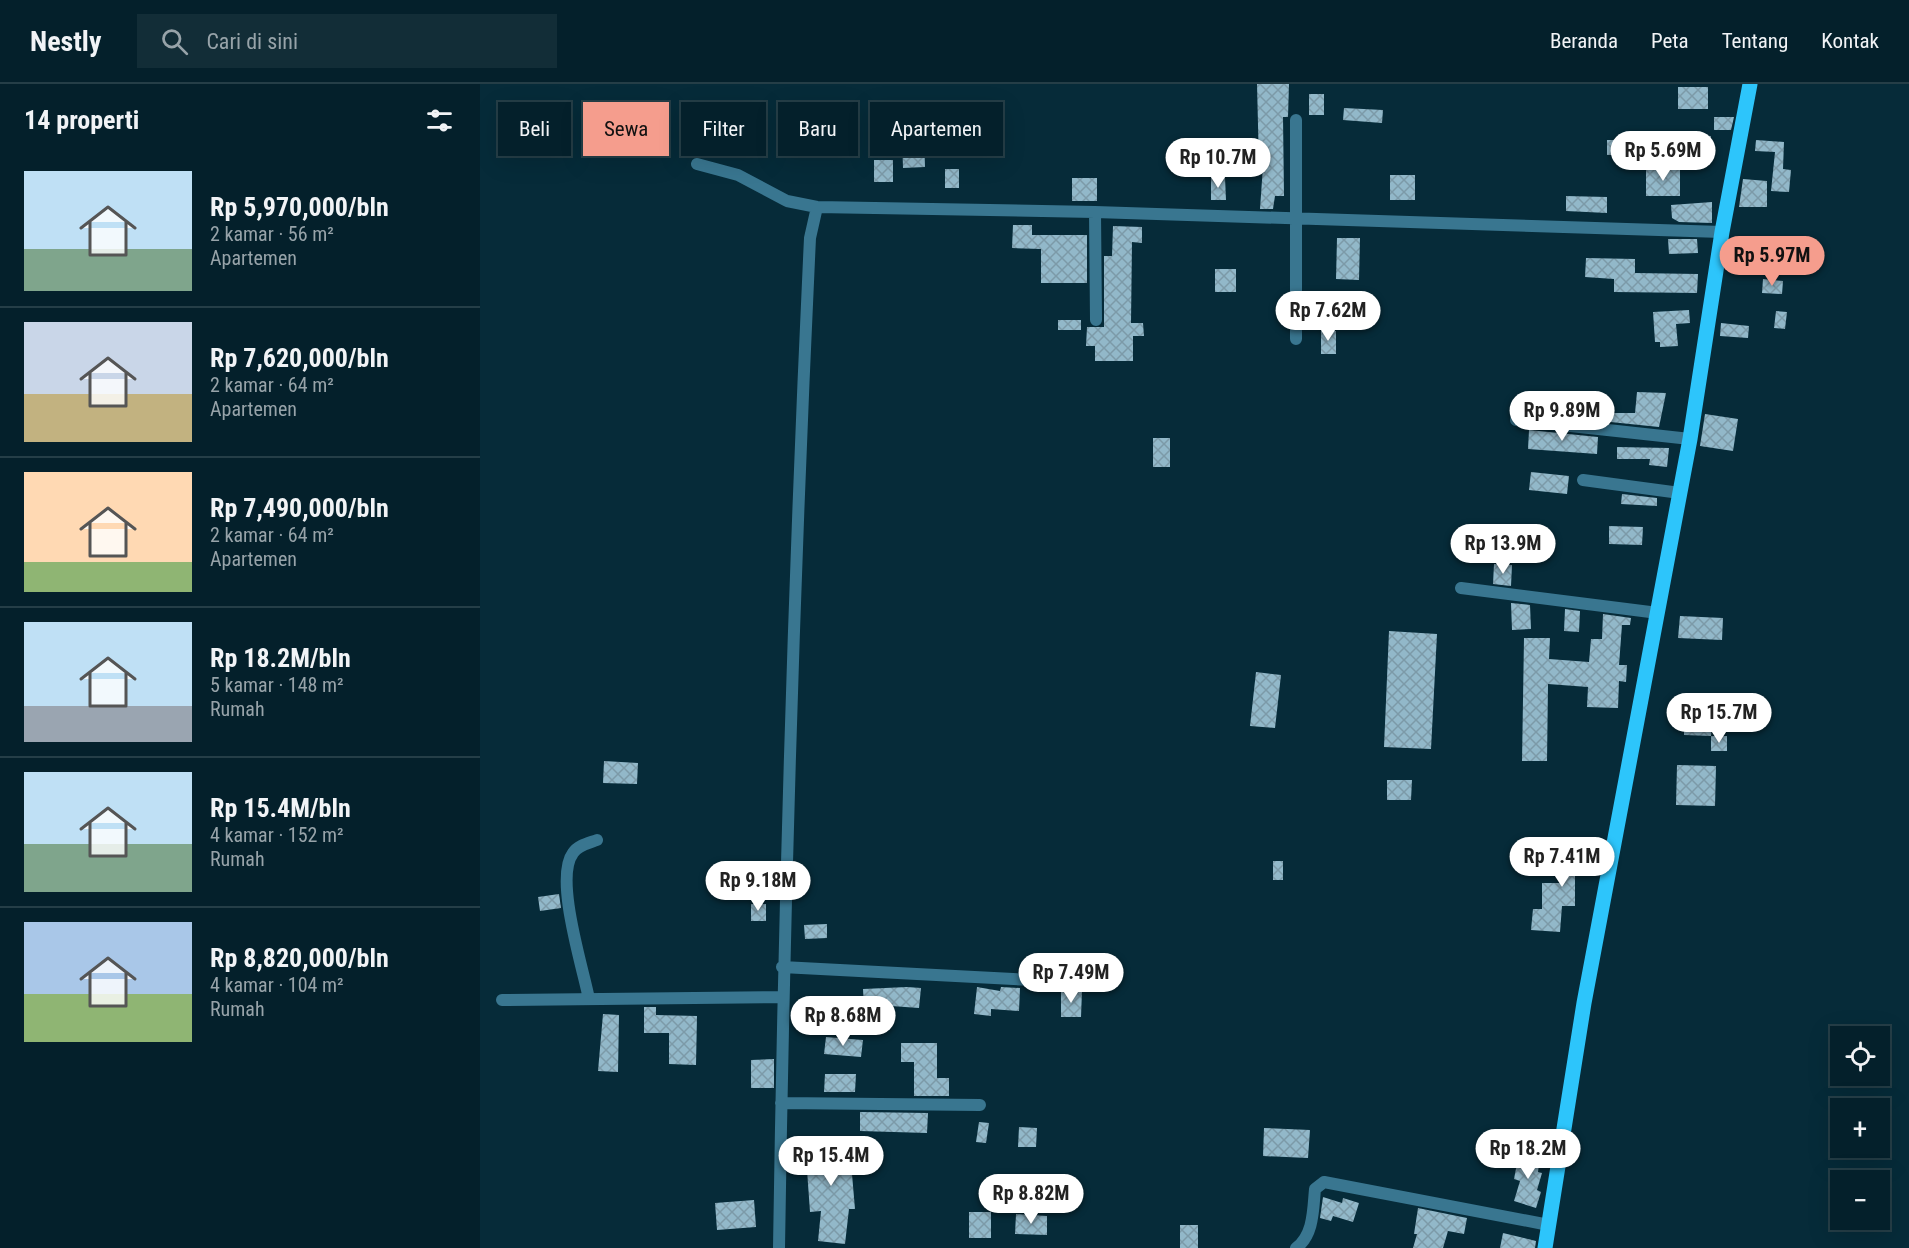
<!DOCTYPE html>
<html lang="id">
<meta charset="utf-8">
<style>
:root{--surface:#04202b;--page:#122d37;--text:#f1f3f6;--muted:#97a3a9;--line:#253e47;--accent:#f59d8d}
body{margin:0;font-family:"Roboto Condensed",sans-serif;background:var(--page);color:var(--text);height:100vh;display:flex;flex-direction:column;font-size:22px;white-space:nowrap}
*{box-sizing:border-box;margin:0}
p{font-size:20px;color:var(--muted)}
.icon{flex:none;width:33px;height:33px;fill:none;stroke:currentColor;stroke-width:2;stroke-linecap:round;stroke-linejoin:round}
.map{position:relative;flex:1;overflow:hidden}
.sheet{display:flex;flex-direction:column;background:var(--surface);width:480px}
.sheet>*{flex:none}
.banner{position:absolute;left:18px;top:18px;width:570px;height:54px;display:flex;gap:12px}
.buttons{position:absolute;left:1350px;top:942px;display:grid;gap:12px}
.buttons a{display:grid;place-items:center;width:60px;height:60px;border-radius:0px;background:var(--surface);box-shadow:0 6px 24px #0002,0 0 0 2px var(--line);font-size:30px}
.price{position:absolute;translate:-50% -51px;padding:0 14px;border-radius:21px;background:#fff;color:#222;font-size:20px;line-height:39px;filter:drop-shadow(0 2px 3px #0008)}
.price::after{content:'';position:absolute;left:50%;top:36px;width:18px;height:14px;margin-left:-9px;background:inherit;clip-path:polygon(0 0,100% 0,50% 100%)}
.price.active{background:var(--accent);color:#111}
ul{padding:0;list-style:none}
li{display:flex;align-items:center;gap:18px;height:150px;padding:0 24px}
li+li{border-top:2px solid var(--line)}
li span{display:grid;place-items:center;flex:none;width:168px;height:120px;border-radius:0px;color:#555}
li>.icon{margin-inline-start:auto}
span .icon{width:72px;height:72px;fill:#fffc;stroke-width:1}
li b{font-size:26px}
h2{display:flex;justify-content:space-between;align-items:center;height:72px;padding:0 24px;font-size:26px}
.pill{padding:0 21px;border-radius:0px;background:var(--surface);box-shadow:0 6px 24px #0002,0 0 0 2px var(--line);font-size:21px;line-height:54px}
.pill.active{background:var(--accent);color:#111}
header{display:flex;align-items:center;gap:36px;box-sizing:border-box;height:84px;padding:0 30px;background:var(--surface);border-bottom:2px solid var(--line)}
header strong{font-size:28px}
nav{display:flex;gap:33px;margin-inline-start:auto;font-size:21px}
.search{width:420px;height:54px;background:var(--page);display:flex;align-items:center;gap:15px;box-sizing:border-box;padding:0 21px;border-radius:0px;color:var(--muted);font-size:22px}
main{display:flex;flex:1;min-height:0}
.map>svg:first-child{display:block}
.building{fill:url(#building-cross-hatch)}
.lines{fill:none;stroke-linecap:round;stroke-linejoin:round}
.street{stroke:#397690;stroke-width:12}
.primary{stroke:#2dc5fb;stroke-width:15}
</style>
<header>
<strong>Nestly</strong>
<div class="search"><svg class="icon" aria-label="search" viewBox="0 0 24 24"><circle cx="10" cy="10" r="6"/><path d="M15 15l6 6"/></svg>Cari di sini</div>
<nav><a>Beranda</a><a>Peta</a><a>Tentang</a><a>Kontak</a></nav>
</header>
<main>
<section class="sheet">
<h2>14 properti<svg class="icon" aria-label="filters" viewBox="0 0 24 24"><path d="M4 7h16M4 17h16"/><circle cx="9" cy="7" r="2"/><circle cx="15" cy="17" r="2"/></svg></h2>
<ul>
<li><span style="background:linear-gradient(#bfe0f5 65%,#7fa58c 0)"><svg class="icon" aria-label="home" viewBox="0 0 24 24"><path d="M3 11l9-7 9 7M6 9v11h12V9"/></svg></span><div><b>Rp 5,970,000/bln</b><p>2 kamar · 56 m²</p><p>Apartemen</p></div></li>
<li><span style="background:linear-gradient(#c9d6e8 60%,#c2b280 0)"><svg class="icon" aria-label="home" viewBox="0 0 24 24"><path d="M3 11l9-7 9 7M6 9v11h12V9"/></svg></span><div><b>Rp 7,620,000/bln</b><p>2 kamar · 64 m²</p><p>Apartemen</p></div></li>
<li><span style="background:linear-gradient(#ffd9b3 75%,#8fb573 0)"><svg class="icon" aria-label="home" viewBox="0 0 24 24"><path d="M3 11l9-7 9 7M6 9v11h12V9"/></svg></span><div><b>Rp 7,490,000/bln</b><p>2 kamar · 64 m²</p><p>Apartemen</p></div></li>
<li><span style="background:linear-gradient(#bfe0f5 70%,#9aa5b1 0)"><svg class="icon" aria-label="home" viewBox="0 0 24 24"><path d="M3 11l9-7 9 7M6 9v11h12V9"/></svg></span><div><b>Rp 18.2M/bln</b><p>5 kamar · 148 m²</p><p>Rumah</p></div></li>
<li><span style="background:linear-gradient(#bfe0f5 60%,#7fa58c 0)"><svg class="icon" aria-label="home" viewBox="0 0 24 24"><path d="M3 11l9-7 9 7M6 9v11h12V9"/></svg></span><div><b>Rp 15.4M/bln</b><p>4 kamar · 152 m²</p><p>Rumah</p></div></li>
<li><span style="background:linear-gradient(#a9c7e8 60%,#8fb573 0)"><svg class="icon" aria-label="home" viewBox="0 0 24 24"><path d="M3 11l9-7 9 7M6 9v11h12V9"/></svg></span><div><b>Rp 8,820,000/bln</b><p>4 kamar · 104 m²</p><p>Rumah</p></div></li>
</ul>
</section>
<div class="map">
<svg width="1429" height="1164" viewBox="0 0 1429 1164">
<defs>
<pattern id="building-cross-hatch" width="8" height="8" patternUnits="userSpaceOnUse" patternTransform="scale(1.5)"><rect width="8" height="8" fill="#92b8c9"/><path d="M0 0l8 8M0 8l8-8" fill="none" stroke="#7c9aa8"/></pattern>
</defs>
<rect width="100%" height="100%" fill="#062b39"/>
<!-- building -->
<path class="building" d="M777,0H809L808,33H803L804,112H795L793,125H780L783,82H779Z
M1198,3H1228V25H1198Z
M829,10H844V31H829Z
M864,24L903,26L902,39L863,36Z
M1234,33H1254L1251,46H1234Z
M1200,50L1231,52L1230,66H1226L1225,80L1199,79Z
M444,51L445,83L423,84L422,52Z
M1127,56H1159L1158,71H1127Z
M1276,56L1304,58L1303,85L1311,86L1309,108L1291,107L1295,68L1275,67Z
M394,76H413V98H394Z
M1166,83H1200V112H1166Z
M465,85H479V104H465Z
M910,91H935V116H910Z
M731,93H745L746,116H731Z
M592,94H617V117H592Z
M1263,95L1287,97V123H1259Z
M1086,112L1127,113V129L1086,127Z
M1232,118V139L1199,138L1192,134L1191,121Z
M533,141H552V151H607V199H561V165L532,164Z
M633,142L662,143V159L652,158L651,239H663L664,252H653V277H615V262H606L607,243H624V172H632Z
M857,154H880L879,196L856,195Z
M1188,155H1217L1218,169L1189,170Z
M1106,174L1155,175V189L1218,190L1217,209L1134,208V195L1105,193Z
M735,185H756V208H735Z
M1283,195L1303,197L1302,210L1282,209Z
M1209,226L1210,239L1196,240L1198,262L1180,263V258H1175L1173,228Z
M1296,227L1307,228L1305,245L1294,244Z
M578,236H601V246H578Z
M1241,239L1269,242L1268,254L1240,252Z
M841,247H856V270H841Z
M1157,308L1186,309L1179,343L1111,336V329H1155Z
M1041,314L1094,321L1092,334L1039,328Z
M1225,330L1258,335L1253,367L1220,362Z
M1049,346L1118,353L1117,370L1048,365Z
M673,354H690V383H673Z
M1137,363L1189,364L1187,383L1169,381L1170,375H1137Z
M1051,388L1089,392L1087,410L1049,406Z
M1142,410L1177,414V422L1141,420Z
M1129,442L1163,443L1162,461L1129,460Z
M1014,480L1032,481L1031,502L1013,500Z
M1031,519L1050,521L1051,545L1032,546Z
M1085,525L1100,527L1099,548L1084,547Z
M1123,530L1151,534L1150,541H1142L1139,581H1147L1146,598L1139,597L1138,624L1107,623L1108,603L1068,600L1067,677H1042L1044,554H1070L1069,575L1109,578L1111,555H1122Z
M1200,532L1243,534L1242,556L1198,554Z
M909,547L957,550L951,665L904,663Z
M776,588L801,591L795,644L770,642Z
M1204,641L1232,642L1231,652L1204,651Z
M1231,652H1247V667H1231Z
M124,677L158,679L157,700L123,699Z
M1197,681L1236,682L1235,722L1196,721Z
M907,696H932L931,716H907Z
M1080,762H1113V787H1095V822H1082L1080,848L1051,846L1053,825H1062V799H1080Z
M793,777H803V796H793Z
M79,810L81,824L60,827L58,813Z
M271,820H286V837H271Z
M347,840V854L325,855L324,841Z
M427,903L441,904L439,924L411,922L384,925L383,905Z
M497,903L520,907L521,903L540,904L539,927L511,925V932L494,930Z
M581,907H602L601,933H581Z
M164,923H176V931L217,932L216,981L189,980V949H164Z
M123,930L139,931L138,988L118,987Z
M346,953L383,956L381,973L344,970Z
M421,959H457V994H469V1012H434V978H421Z
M294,975V1004H271V976Z
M345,990H376L375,1008H344Z
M380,1028L448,1029L447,1049L380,1047Z
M499,1038L509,1039L506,1059L496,1058Z
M539,1043L557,1044L556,1063H538Z
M784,1044L830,1046L828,1074L783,1072Z
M369,1055L375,1125H369L365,1160L338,1157L341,1127L330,1128L325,1058Z
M1039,1069L1060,1072L1058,1088L1062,1089L1057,1106L1061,1108L1056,1124L1034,1117L1040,1097L1034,1095Z
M843,1113L862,1119L863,1114L879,1119L873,1138L853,1132L851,1137L840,1134Z
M274,1116L276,1143L237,1146L235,1119Z
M938,1124L987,1134L984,1150L968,1147L963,1164H933L937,1150H934Z
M489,1128H511V1154H489Z
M536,1130L567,1132V1151L535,1150Z
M700,1141H718V1164H700Z
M1023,1149L1056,1157L1055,1164H1020Z"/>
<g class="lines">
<!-- street -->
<path class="street" d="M816,36V255
M217,80L258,91L307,117L337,123L615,128L1242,148
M615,128L616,236
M1036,336L1210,355
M1103,396L1200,409
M981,504L1178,529
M302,883L590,898
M109,915C103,884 74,794 93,769C98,761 109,759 117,756
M22,916L302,913
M301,1019L500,1021
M299,1164C304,827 314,491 330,154L337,123
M816,1164C834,1151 833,1125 835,1105L844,1098L1069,1141"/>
<!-- primary -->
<path class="primary" d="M1065,1164L1104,919L1210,355L1242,148L1270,0"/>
</g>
</svg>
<div class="buttons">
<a><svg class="icon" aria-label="locate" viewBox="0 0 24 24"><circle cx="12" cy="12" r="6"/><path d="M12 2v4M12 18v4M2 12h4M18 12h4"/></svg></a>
<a>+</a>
<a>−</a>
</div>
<b class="price" style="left:1183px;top:98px">Rp 5.69M</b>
<b class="price" style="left:738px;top:105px">Rp 10.7M</b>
<b class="price active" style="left:1292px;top:203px">Rp 5.97M</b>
<b class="price" style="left:848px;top:258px">Rp 7.62M</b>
<b class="price" style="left:1082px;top:358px">Rp 9.89M</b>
<b class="price" style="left:1023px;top:491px">Rp 13.9M</b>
<b class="price" style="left:1239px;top:660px">Rp 15.7M</b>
<b class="price" style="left:1082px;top:804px">Rp 7.41M</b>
<b class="price" style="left:278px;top:828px">Rp 9.18M</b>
<b class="price" style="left:591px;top:920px">Rp 7.49M</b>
<b class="price" style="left:363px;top:963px">Rp 8.68M</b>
<b class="price" style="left:1048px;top:1096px">Rp 18.2M</b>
<b class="price" style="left:351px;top:1103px">Rp 15.4M</b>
<b class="price" style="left:551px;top:1141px">Rp 8.82M</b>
<div class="banner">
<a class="pill">Beli</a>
<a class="pill active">Sewa</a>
<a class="pill">Filter</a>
<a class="pill">Baru</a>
<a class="pill">Apartemen</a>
</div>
</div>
</main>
